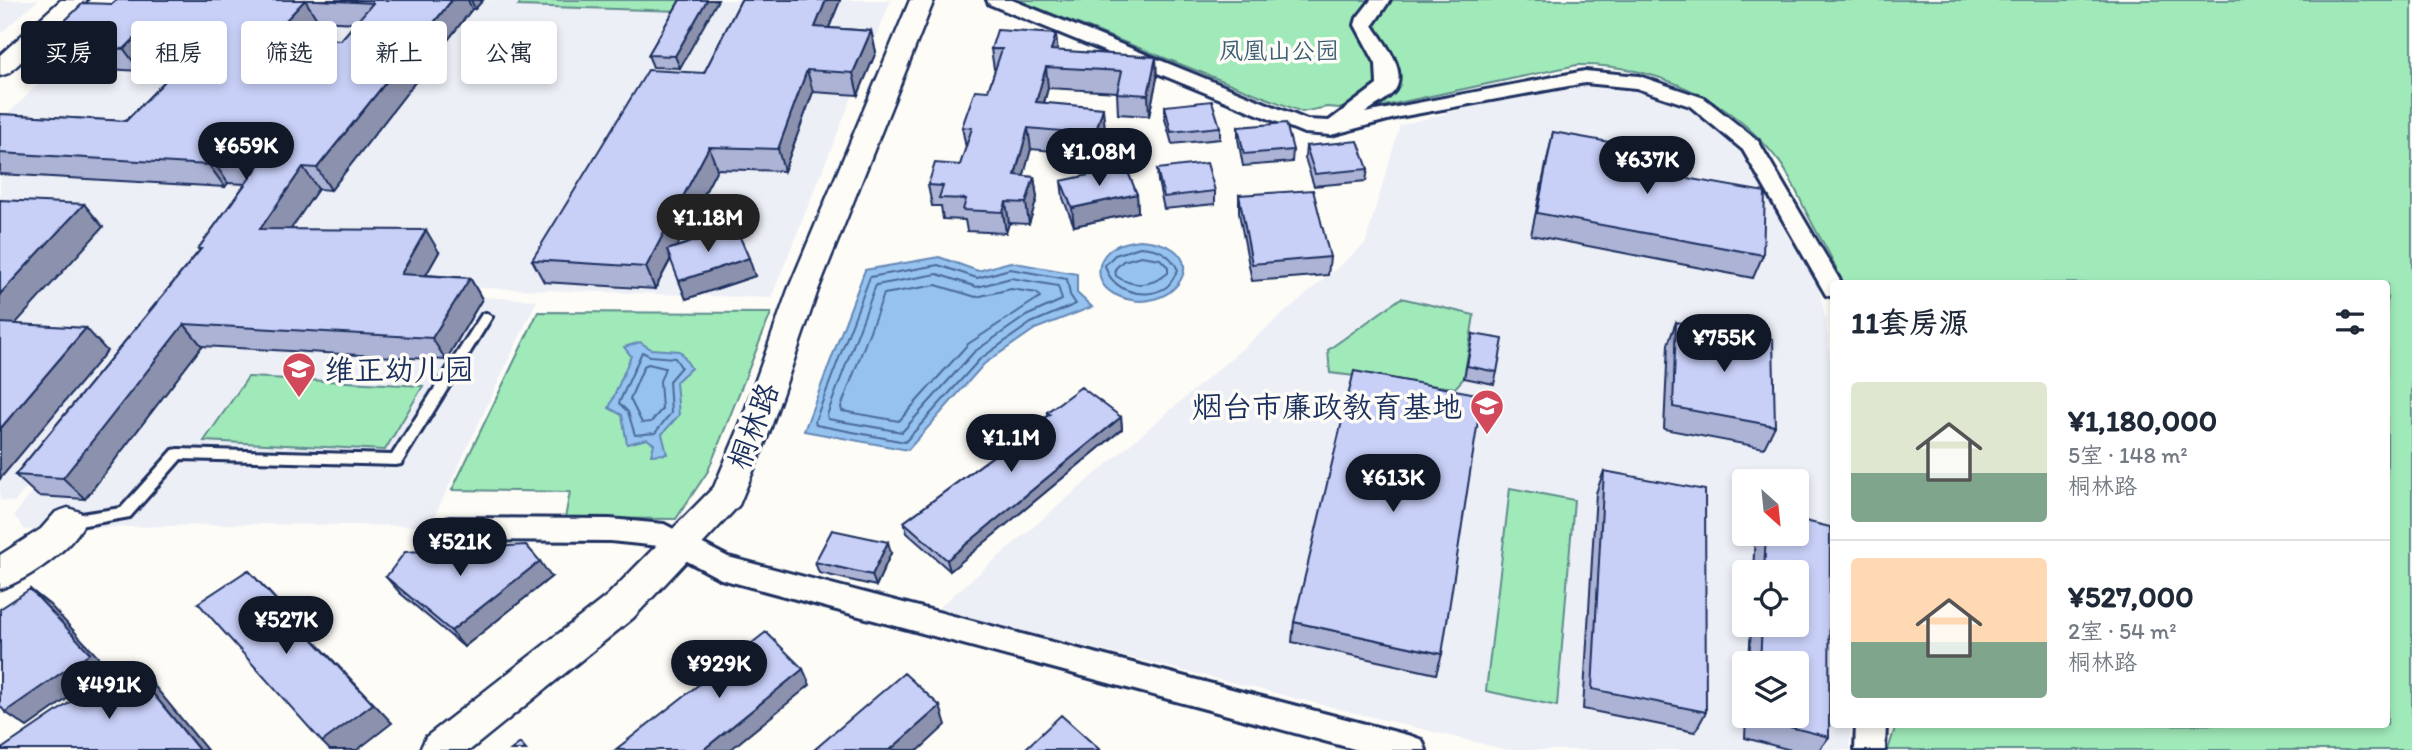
<!DOCTYPE html>
<html lang="zh">
<meta charset="utf-8">
<style>
:root{--surface:#fff;--page:#f2f2f3;--text:#1f2937;--muted:#747a83;--line:#e0e1e3;--accent:#111827}
body{margin:0;font-family:Itim,"LXGW WenKai TC",sans-serif;background:var(--page);color:var(--text);height:100vh;display:flex;flex-direction:column;font-size:26px;white-space:nowrap}
*{box-sizing:border-box;margin:0}
p{font-size:23px;color:var(--muted)}
.icon{flex:none;width:38px;height:38px;fill:none;stroke:currentColor;stroke-width:2;stroke-linecap:round;stroke-linejoin:round}
.map{position:relative;flex:1;overflow:hidden}
.sheet{position:absolute;left:1830px;top:280px;width:560px;height:448px;display:flex;flex-direction:column;background:var(--surface);border-radius:7px;box-shadow:0 4px 10px #0003}
.sheet>*{flex:none}
.top-card{position:absolute;left:21px;top:21px;width:665px;height:63px;display:flex;gap:14px}
.needle{width:46px;rotate:153deg}
.fabs{position:absolute;left:1732px;top:469px;display:grid;gap:14px}
.fabs a{display:grid;place-items:center;width:77px;height:77px;border-radius:7px;background:var(--surface);box-shadow:0 4px 10px #0003;font-size:35px}
.price{position:absolute;translate:-50% -60px;padding:0 16px;border-radius:24px;background:var(--accent);color:#fff;font-size:23px;line-height:46px;filter:drop-shadow(0 2px 4px #0008)}
.price::after{content:'';position:absolute;left:50%;top:42px;width:21px;height:16px;margin-left:-10px;background:inherit;clip-path:polygon(0 0,100% 0,50% 100%)}
.price.selected{background:#222;color:#fff}
ul{padding:0;list-style:none}
li{display:flex;align-items:center;gap:21px;height:175px;padding:0 21px}
li+li{border-top:2px solid var(--line)}
li span{display:grid;place-items:center;flex:none;width:196px;height:140px;border-radius:7px;color:#555}
li>.icon{margin-inline-start:auto}
span .icon{width:84px;height:84px;fill:#fffc;stroke-width:1}
li b{font-size:30px}
h2{display:flex;justify-content:space-between;align-items:center;height:84px;padding:0 21px;font-size:30px}
.pill{padding:0 24px;border-radius:7px;background:var(--surface);box-shadow:0 4px 10px #0003;font-size:24px;line-height:63px}
.pill.selected{background:var(--accent);color:#fff}
.map>svg:first-child{display:block}
.built{fill:#edeff7;fill-rule:evenodd}
.green{fill:#a0eab9;stroke:#5e8c8c;stroke-width:2}
.water{fill:#95c2ef;stroke:#6487b5;stroke-width:2}
.lines{fill:none;stroke-linecap:round;stroke-linejoin:round}
.shore{stroke:#4c6a98;stroke-width:2}
.service-casing{stroke:#1b2f5e;stroke-width:6}
.minor-casing{stroke:#1b2f5e;stroke-width:6}
.tertiary-casing{stroke:#1b2f5e;stroke-width:5}
.service{fill:#fdfcf7;fill-rule:evenodd}
.minor{fill:#fdfcf7;fill-rule:evenodd}
.tertiary{fill:#fdfcf7;fill-rule:evenodd}
.wall{fill:#acb3d5;stroke:#1b2f5e;stroke-width:2;fill-rule:evenodd}
.shaded-wall{fill:#8c92ae;stroke:#1b2f5e;stroke-width:2}
.building{fill:#c8d0f8;stroke:#1b2f5e;stroke-width:2}
.labels{text-anchor:middle;dominant-baseline:central;stroke-width:7;stroke-linejoin:round;paint-order:stroke}
.far-park-label{font-size:24px;fill:#3c5e75;stroke:#fdfcf7}
.poi-label{font-size:30px;fill:#1b2f5e;stroke:#fdfcf7;text-anchor:start}
.street-label{font-size:30px;fill:#1b2f5e;stroke:#fdfcf7}
</style>
<div class="map">
<svg width="2412" height="750" viewBox="0 0 2412 750">
<rect width="100%" height="100%" fill="#fdfcf7"/>
<filter id="ink" filterUnits="userSpaceOnUse"><feTurbulence type="fractalNoise" baseFrequency=".0143" numOctaves="2"/><feDisplacementMap in="SourceGraphic" scale="14" xChannelSelector="R" yChannelSelector="G"/><feConvolveMatrix kernelMatrix="1 2 1 2 8 2 1 2 1" color-interpolation-filters="sRGB"/></filter>
<g filter="url(#ink)">
<!-- built -->
<path class="built" d="M0,0H38L0,34Z
M127,0H891L771,298L198,278L15,502L0,500V121Z
M1587,84L1625,86L1692,110L1732,140L1753,166L1772,203L1816,276L1826,322L1834,391V724L1850,725V750H1507L936,610L1365,244L1400,125L1545,88ZM1745,481H1797V534H1745ZM1745,572H1797V625H1745ZM1745,663H1797V716H1745Z
M203,282L537,300L430,526L240,524L25,530L14,515Z"/>
<!-- green -->
<path class="green" d="M522,0H686L681,11L518,6Z
M1017,0H2412V750H1888L1896,725L2387,724V284L1842,283C1836,262 1821,241 1811,221C1800,202 1792,177 1778,160C1730,98 1653,64 1577,65L1365,110L1327,107L1302,112Z
M1401,298L1474,315L1464,378L1455,388L1330,373L1328,350Z
M538,312L771,313L708,471L676,519L565,518L570,492L452,490Z
M248,377H249L423,386L385,450L204,441Z
M1510,488L1574,500L1557,706L1486,691Z"/>
<!-- water -->
<path class="water" d="M1140,240C1224,246 1172,324 1114,294C1094,283 1095,259 1114,247C1122,243 1131,241 1140,240Z
M939,257L978,271L1010,262L1077,274V293L1092,307L1035,329L984,364L908,450L804,431L865,270Z
M640,342L651,349L680,351L691,368L676,382L679,415L662,434L667,454L651,455L654,444L647,439L627,444L622,415L609,408L631,356L624,347Z"/>
<g class="lines">
<!-- shore -->
<path class="shore" d="M1140,247C1158,248 1170,253 1178,270C1174,276 1171,285 1165,288C1143,301 1110,290 1105,265L1115,255Z
M1141,256L1160,259L1168,267V273C1152,286 1133,288 1116,276L1115,269L1123,261Z
M938,265L977,278L1010,269L1067,279L1070,295L1076,304L1031,323L980,359L905,442L816,425L815,421L870,277Z
M937,274L977,287L1011,278L1058,286L1062,300L1026,316L974,352L902,432L828,419L827,415L876,285Z
M936,285L976,297L1011,289L1037,293L1040,297L968,344L899,421L842,411L841,407L884,294Z
M642,352L650,356L675,358L681,367L669,381L671,413L655,433L635,435L628,412L619,403Z
M648,364L665,368L660,381L662,409L651,422L642,423L630,399L644,366Z"/>
<!-- service casing -->
<g class="service-casing">
<path id="service" d="M486,313L492,317L401,464L396,465L181,459L130,517L68,528L63,526L61,522L63,518L68,516L121,508L173,450L178,449L392,455L482,314Z"/>
</g>
<!-- minor casing -->
<g class="minor-casing">
<path id="minor" d="M987,0H1012L1307,120L1329,121L1377,85L1376,64L1355,25L1357,18L1371,0H1390L1373,25C1383,42 1408,69 1395,90C1389,99 1374,106 1365,113L1585,71L1639,76L1704,98L1758,141L1842,284H1834V297L1826,295L1743,150L1690,106L1636,88L1585,83L1399,117L1331,135L1304,133L989,4Z
M449,518L610,519L664,524L728,557L1411,736L1422,740L1426,750H1358L721,579L659,546L610,541L449,540L439,537L436,529L439,521Z
M1856,724H1886L1885,750H1855Z"/>
</g>
<!-- tertiary casing -->
<g class="tertiary-casing">
<path id="tertiary" d="M61,0H87L9,73L0,76V55Z
M910,0H934L818,290L769,433L739,505L633,618L470,750H420L426,737L607,596L714,487L737,433L788,290Z
M68,508L80,512L85,522C71,550 29,579 0,589V555L41,529L56,512Z"/>
</g>
<!-- service -->
<use href="#service" class="service"/>
<!-- minor -->
<use href="#minor" class="minor"/>
<!-- tertiary -->
<use href="#tertiary" class="tertiary"/>
</g>
<!-- wall -->
<path class="wall" d="M117,0H483L475,9H472L331,190L318,189L290,229L439,252L426,275L470,278L482,299L446,360L202,346L85,499L38,496L15,475L200,250L198,249L245,184L228,183L225,187L0,174V114L126,121L192,53L158,51L140,71L58,66L41,44L112,4ZM318,21L356,23L341,40L302,39Z
M680,0V68L653,67L648,55Z
M741,0H840L829,28L871,31L876,52L858,95L813,92L784,171L717,169L677,246L755,276L686,299L671,259L655,289L544,282L532,260L704,73Z
M991,49L1057,51L1157,78L1149,116L1118,114L1117,92L1048,88L1044,103L1105,129L1097,155L1031,149L1023,176L1034,177L1037,198L1029,224L1009,223L1006,233L967,231L965,220L943,219L941,206H932L928,185L960,165L966,148L962,127L988,91L995,70L994,69Z
M1165,106L1220,127V139L1172,144L1165,119Z
M1238,127L1293,150L1292,162L1243,166L1238,139Z
M1553,132L1657,173L1763,255L1753,278L1531,235Z
M1306,146L1368,169L1366,181L1314,186L1305,158Z
M1157,169L1215,191V204L1164,209L1158,181Z
M1061,181L1137,194L1138,212L1074,226L1063,198Z
M1239,195L1330,257L1328,275L1252,281L1239,213Z
M1676,322L1775,426L1764,448L1664,429L1668,344Z
M1473,334L1497,372L1494,384L1464,378Z
M1047,412L1121,417L1122,429L950,571L907,533L904,522L1047,416Z
M1604,471L1706,712L1695,732L1583,709L1596,493Z
M1755,534H1797L1829,737L1819,750H1791L1745,738L1746,716H1797V663H1749L1751,625H1797V572H1753Z
M891,553L876,586L819,573L815,562Z
M386,577H551L464,647L400,593Z
M1294,622L1442,654L1436,674L1292,642Z"/>
<!-- shaded-wall -->
<path class="shaded-wall" d="M305,0L318,21L284,59L270,37Z
M452,0H468L472,9L331,190L317,168Z
M471,0H483L475,9Z
M707,0H718L680,68L675,56Z
M826,0H840V1L820,49L815,27Z
M143,30L158,51L140,71L124,49Z
M871,31L876,52L858,95L853,73Z
M1056,34L1058,54L1051,50Z
M1156,57L1157,78L1149,116L1148,95Z
M1046,67L1048,88L1038,123L1036,102Z
M807,70L813,92L784,171L778,149Z
M1103,108L1105,129L1097,155L1095,134Z
M1028,128L1031,149L1018,197L1015,175Z
M709,147L717,169L655,289L646,267Z
M213,161L228,183L225,187L209,165Z
M303,167L318,189L276,251L260,229Z
M1034,177L1037,198L1029,224L1026,203Z
M1137,194L1138,212L1074,226L1072,208Z
M1006,202L1009,223L1006,233L1003,212Z
M84,204L103,227L0,341V294Z
M426,230L439,252L414,296L401,274Z
M749,258L755,276L686,299L679,281Z
M470,278L482,299L446,360L432,338Z
M184,324L202,346L85,499L63,478Z
M86,328L107,351L0,479V429Z
M1121,417L1122,429L950,571L947,560Z
M888,542L891,553L876,586L872,575Z
M540,561L551,577L464,647L451,631Z
M248,570L392,723L357,750H330L322,742Z
M30,589L50,605L109,669L27,727L5,712Z
M128,663L152,683L207,750H199Z
M803,669L810,685L730,750H703Z
M940,706L946,725L919,750H890Z"/>
<!-- building -->
<path class="building" d="M117,0H305L270,37L341,40L373,3L317,0H452L317,168L303,167L260,229L426,230L401,274L470,278L432,338L184,324L63,478L15,475L201,249H198L260,164L213,161L209,165L0,153V114L126,121L211,34L143,30L124,49L41,44L83,3L112,4Z
M680,0H707L675,56L648,55Z
M741,0H826L815,27L871,31L853,73L807,70L778,149L709,147L646,267L532,260L648,70L704,73Z
M997,30L1056,34L1051,50L1156,57L1148,95L1117,93L1122,71L1046,67L1036,102L1103,108L1095,134L1028,128L1015,175L1034,177L1026,203L1006,202L1003,212L963,210L966,199L939,198L943,186L928,185L935,163L960,165L972,128L962,127L975,90L988,91L1002,49H991Z
M1212,101L1220,127L1171,132L1165,106Z
M1286,123L1293,150L1244,154L1238,127Z
M1553,132L1660,151L1657,173L1765,192L1763,255L1537,213Z
M1358,141L1368,169L1315,174L1306,146Z
M1207,163L1215,191L1164,197L1157,169Z
M1126,167L1137,194L1072,208L1061,181Z
M1313,190L1330,257L1252,264L1239,195Z
M0,200L84,204L0,294Z
M736,228L749,258L679,281L667,250Z
M1676,322L1773,339L1775,426L1673,407Z
M0,323L86,328L0,429Z
M1473,334L1503,339L1497,372L1467,366Z
M1354,371L1482,395L1442,654L1294,622Z
M1081,387L1121,417L947,560L904,522L1050,414L1047,412Z
M1604,471L1705,490L1706,712L1592,689Z
M1797,519L1830,527L1829,737L1758,719V716H1797V663H1760L1762,625H1797V572H1764L1766,534H1797Z
M832,530L888,542L872,575L815,562Z
M526,545L540,561L451,631L386,577L405,552Z
M248,570L373,704L322,742L198,603Z
M30,589L90,653L5,712L0,706V609Z
M766,632L803,669L703,750H615Z
M128,663L199,750H0Z
M904,673L940,706L890,750H814Z
M1061,715L1100,750H1024Z
M520,743L526,750H511Z"/>
</g>
<!-- icons -->
<defs>
<g id="school-pin" transform="scale(1.75)"><path d="M0 17L-7.5 6A9.5 9.5 0 1 1 7.5 6Z" fill="#d1495b" stroke="#fdfcf7"/><path d="M0-5L7-2L0 1L-7-2ZM-4 1L0 2.5L4 1V4Q0 6-4 4Z" fill="#fff"/></g>
<g id="university-pin" transform="scale(1.75)"><path d="M0 17L-7.5 6A9.5 9.5 0 1 1 7.5 6Z" fill="#d1495b" stroke="#fdfcf7"/><path d="M0-5L7-2L0 1L-7-2ZM-4 1L0 2.5L4 1V4Q0 6-4 4Z" fill="#fff"/></g>
</defs>
<g fill-rule="evenodd">
<use href="#school-pin" x="299" y="369"/>
<use href="#university-pin" x="1487" y="406"/>
</g>
<g class="labels">
<!-- far-park labels -->
<g class="far-park-label">
<text x="1279" y="50">凤凰山公园</text>
</g>
<!-- poi labels -->
<g class="poi-label">
<text x="324" y="369">维正幼儿园</text>
<text x="1462" y="406" text-anchor="end">烟台市廉政教育基地</text>
</g>
<!-- street labels -->
<g class="street-label">
<text transform="translate(753 426) rotate(-69)">桐林路</text>
</g>
</g>
</svg>
<div class="fabs">
<a><svg class="needle" viewBox="-14 -14 28 28"><path d="M0-13l5 13h-10z" fill="#e53935"/><path d="M0 13l5-13h-10z" fill="#747a83"/></svg></a>
<a><svg class="icon" aria-label="locate" viewBox="0 0 24 24"><circle cx="12" cy="12" r="6"/><path d="M12 2v4M12 18v4M2 12h4M18 12h4"/></svg></a>
<a><svg class="icon" aria-label="layers" viewBox="0 0 24 24"><path d="M12 4l9 5-9 5-9-5zM3 14l9 5 9-5"/></svg></a>
</div>
<b class="price" style="left:246px;top:182px">¥659K</b>
<b class="price" style="left:1099px;top:188px">¥1.08M</b>
<b class="price" style="left:1647px;top:196px">¥637K</b>
<b class="price selected" style="left:708px;top:254px">¥1.18M</b>
<b class="price" style="left:1724px;top:374px">¥755K</b>
<b class="price" style="left:1011px;top:474px">¥1.1M</b>
<b class="price" style="left:1393px;top:514px">¥613K</b>
<b class="price" style="left:460px;top:578px">¥521K</b>
<b class="price" style="left:286px;top:656px">¥527K</b>
<b class="price" style="left:719px;top:700px">¥929K</b>
<b class="price" style="left:109px;top:721px">¥491K</b>
<div class="top-card">
<a class="pill selected">买房</a>
<a class="pill">租房</a>
<a class="pill">筛选</a>
<a class="pill">新上</a>
<a class="pill">公寓</a>
</div>
<section class="sheet">
<h2>11套房源<svg class="icon" aria-label="filters" viewBox="0 0 24 24"><path d="M4 7h16M4 17h16"/><circle cx="9" cy="7" r="2"/><circle cx="15" cy="17" r="2"/></svg></h2>
<ul>
<li><span style="background:linear-gradient(#dfe7d0 65%,#7fa58c 0)"><svg class="icon" aria-label="home" viewBox="0 0 24 24"><path d="M3 11l9-7 9 7M6 9v11h12V9"/></svg></span><div><b>¥1,180,000</b><p>5室 · 148 m²</p><p>桐林路</p></div></li>
<li><span style="background:linear-gradient(#ffd9b3 60%,#7fa58c 0)"><svg class="icon" aria-label="home" viewBox="0 0 24 24"><path d="M3 11l9-7 9 7M6 9v11h12V9"/></svg></span><div><b>¥527,000</b><p>2室 · 54 m²</p><p>桐林路</p></div></li>
</ul>
</section>
</div>
